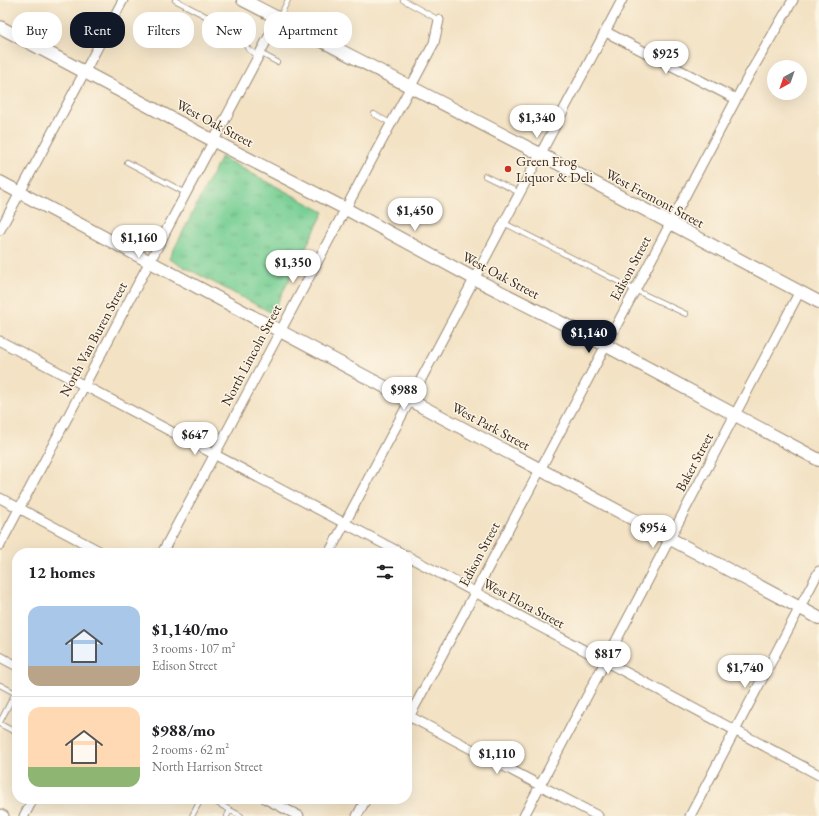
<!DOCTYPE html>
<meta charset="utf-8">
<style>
:root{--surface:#fff;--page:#f6f6f6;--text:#202124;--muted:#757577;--line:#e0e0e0;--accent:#111827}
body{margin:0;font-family:"EB Garamond",serif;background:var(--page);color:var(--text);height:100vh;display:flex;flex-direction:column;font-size:15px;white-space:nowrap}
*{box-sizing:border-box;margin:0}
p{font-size:13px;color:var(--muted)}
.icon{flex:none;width:22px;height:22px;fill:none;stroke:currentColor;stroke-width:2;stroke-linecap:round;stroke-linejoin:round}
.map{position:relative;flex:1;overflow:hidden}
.panel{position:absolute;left:12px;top:548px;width:400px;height:256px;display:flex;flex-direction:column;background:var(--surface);border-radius:16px;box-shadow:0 4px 16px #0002}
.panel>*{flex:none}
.banner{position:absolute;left:12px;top:12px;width:400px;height:36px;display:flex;gap:8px}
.needle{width:26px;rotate:220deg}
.tools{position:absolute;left:767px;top:60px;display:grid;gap:8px}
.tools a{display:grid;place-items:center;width:40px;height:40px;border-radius:50%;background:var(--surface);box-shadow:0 4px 16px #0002;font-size:20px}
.price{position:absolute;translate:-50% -34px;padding:0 9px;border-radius:14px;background:#fff;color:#222;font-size:13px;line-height:26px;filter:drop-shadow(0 1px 2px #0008)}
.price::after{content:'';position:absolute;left:50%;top:24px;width:12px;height:9px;margin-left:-6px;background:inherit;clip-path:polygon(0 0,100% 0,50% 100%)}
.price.current{background:var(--accent);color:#fff}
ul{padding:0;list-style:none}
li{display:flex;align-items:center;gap:12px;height:100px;padding:0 16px}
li+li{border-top:1px solid var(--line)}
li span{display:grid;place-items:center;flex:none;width:112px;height:80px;border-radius:12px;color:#555}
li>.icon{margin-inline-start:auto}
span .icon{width:48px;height:48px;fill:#fffc;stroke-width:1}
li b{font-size:17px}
h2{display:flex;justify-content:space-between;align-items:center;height:48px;padding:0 16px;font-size:17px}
.pill{padding:0 14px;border-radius:16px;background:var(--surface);box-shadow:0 4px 16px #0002;font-size:14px;line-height:36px}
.pill.current{background:var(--accent);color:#fff}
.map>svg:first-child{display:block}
.park{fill:url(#park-tufts);stroke:#597c59}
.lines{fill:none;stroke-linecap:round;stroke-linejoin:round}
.lane-casing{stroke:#978671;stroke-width:6}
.street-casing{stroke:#978671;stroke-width:11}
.secondary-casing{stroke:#978671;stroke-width:14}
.lane{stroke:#fff;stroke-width:4.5}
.street{stroke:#fff;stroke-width:9}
.secondary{stroke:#fff;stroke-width:12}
.poi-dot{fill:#c8321e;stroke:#fcf5e5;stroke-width:1.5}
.labels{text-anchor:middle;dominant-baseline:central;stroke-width:3;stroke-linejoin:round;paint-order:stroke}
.street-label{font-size:14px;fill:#3b2a1e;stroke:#fcf5e5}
.poi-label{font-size:14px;fill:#3b2a1e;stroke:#fcf5e5;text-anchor:start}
</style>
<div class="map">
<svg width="819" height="816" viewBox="0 0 819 816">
<defs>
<pattern id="park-tufts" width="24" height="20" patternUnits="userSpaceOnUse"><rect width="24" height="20" fill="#77cf94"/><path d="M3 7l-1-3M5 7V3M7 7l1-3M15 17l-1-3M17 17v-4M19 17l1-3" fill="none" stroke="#63a878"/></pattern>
</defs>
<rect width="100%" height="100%" fill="#fcf5e5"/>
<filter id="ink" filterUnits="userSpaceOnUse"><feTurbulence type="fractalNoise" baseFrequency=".025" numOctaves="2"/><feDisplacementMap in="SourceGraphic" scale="8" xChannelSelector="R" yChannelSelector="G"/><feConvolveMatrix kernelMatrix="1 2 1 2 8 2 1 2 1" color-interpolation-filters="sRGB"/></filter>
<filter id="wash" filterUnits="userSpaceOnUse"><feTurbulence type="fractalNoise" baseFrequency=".012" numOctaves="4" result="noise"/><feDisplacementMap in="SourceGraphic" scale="16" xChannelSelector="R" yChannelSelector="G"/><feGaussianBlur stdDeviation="0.9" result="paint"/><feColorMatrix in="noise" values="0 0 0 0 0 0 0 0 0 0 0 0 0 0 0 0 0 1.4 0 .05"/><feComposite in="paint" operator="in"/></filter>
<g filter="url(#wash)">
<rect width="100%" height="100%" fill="#f3e2c4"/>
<!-- park -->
<path class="park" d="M221,157L324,212L272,313L169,259Z"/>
</g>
<g filter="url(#ink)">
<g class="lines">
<!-- lane casing -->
<g class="lane-casing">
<path id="lane" d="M175,0L236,32L249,50L259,56
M403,0L439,20
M279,18L288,0
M260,53L277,62
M374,114L392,124
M127,162L186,193
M485,176L520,193
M504,223L635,290L686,314
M0,685L15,693L0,722
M0,724L17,733
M210,799L230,810L227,816
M230,810L241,816
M192,816L201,799"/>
</g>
<!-- street casing -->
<g class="street-casing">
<path id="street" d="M606,32L736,99
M0,230L123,0
M0,341L401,553
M0,498L103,553
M0,545L278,19
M162,553L434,43L439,20
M329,553L622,0
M407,556L819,775
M0,657L17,666
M407,715L598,816
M407,721L749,75L793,0
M266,799L299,816
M0,814L4,816
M24,816L33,799
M357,816L366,799
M524,816L800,291
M690,816L819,571"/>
</g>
<!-- secondary casing -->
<g class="secondary-casing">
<path id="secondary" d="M243,0L540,154L819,302
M0,27L214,141L346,209L475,279L605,345L819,460
M0,182L819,618"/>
</g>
<!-- lane -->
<use href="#lane" class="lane"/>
<!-- street -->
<use href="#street" class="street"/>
<!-- secondary -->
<use href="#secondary" class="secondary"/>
</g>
</g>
<!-- markers -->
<circle class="poi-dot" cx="508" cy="169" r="4"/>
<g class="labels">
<!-- street labels -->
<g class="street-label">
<text transform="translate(215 123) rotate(28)">West Oak Street</text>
<text transform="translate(655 198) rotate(28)">West Fremont Street</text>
<text transform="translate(630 268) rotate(-62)">Edison Street</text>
<text transform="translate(501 275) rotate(28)">West Oak Street</text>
<text transform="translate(93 339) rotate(-62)">North Van Buren Street</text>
<text transform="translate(251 355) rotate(-62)">North Lincoln Street</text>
<text transform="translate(491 426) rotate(28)">West Park Street</text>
<text transform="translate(694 462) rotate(-62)">Baker Street</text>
<text transform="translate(479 554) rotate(-62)">Edison Street</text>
<text transform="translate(524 603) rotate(28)">West Flora Street</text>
</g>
<!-- poi labels -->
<g class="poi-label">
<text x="516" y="161">Green Frog<tspan x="516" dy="16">Liquor &amp; Deli</tspan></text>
</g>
</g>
</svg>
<div class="tools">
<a><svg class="needle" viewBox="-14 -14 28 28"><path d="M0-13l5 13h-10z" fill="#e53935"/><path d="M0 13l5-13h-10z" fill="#757577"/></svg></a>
</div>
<b class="price" style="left:666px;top:75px">$925</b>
<b class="price" style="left:537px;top:139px">$1,340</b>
<b class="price" style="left:415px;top:232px">$1,450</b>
<b class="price" style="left:139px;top:259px">$1,160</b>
<b class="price" style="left:293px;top:284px">$1,350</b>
<b class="price current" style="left:589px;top:354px">$1,140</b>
<b class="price" style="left:404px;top:411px">$988</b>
<b class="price" style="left:195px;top:456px">$647</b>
<b class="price" style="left:653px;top:549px">$954</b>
<b class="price" style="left:608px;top:675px">$817</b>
<b class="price" style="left:745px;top:689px">$1,740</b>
<b class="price" style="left:497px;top:775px">$1,110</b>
<div class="banner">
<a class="pill">Buy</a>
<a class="pill current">Rent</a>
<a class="pill">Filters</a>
<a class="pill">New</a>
<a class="pill">Apartment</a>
</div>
<section class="panel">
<h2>12 homes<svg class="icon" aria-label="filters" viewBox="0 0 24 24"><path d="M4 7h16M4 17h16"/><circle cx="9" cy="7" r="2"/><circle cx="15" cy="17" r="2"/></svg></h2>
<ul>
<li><span style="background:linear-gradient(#a9c7e8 75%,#b9a48a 0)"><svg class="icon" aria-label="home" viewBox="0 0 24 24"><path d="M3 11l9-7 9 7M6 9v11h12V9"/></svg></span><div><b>$1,140/mo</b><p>3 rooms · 107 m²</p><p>Edison Street</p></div></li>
<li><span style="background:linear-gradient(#ffd9b3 75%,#8fb573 0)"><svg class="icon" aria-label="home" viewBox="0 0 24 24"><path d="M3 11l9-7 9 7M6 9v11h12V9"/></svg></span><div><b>$988/mo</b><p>2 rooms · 62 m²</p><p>North Harrison Street</p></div></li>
</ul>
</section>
</div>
